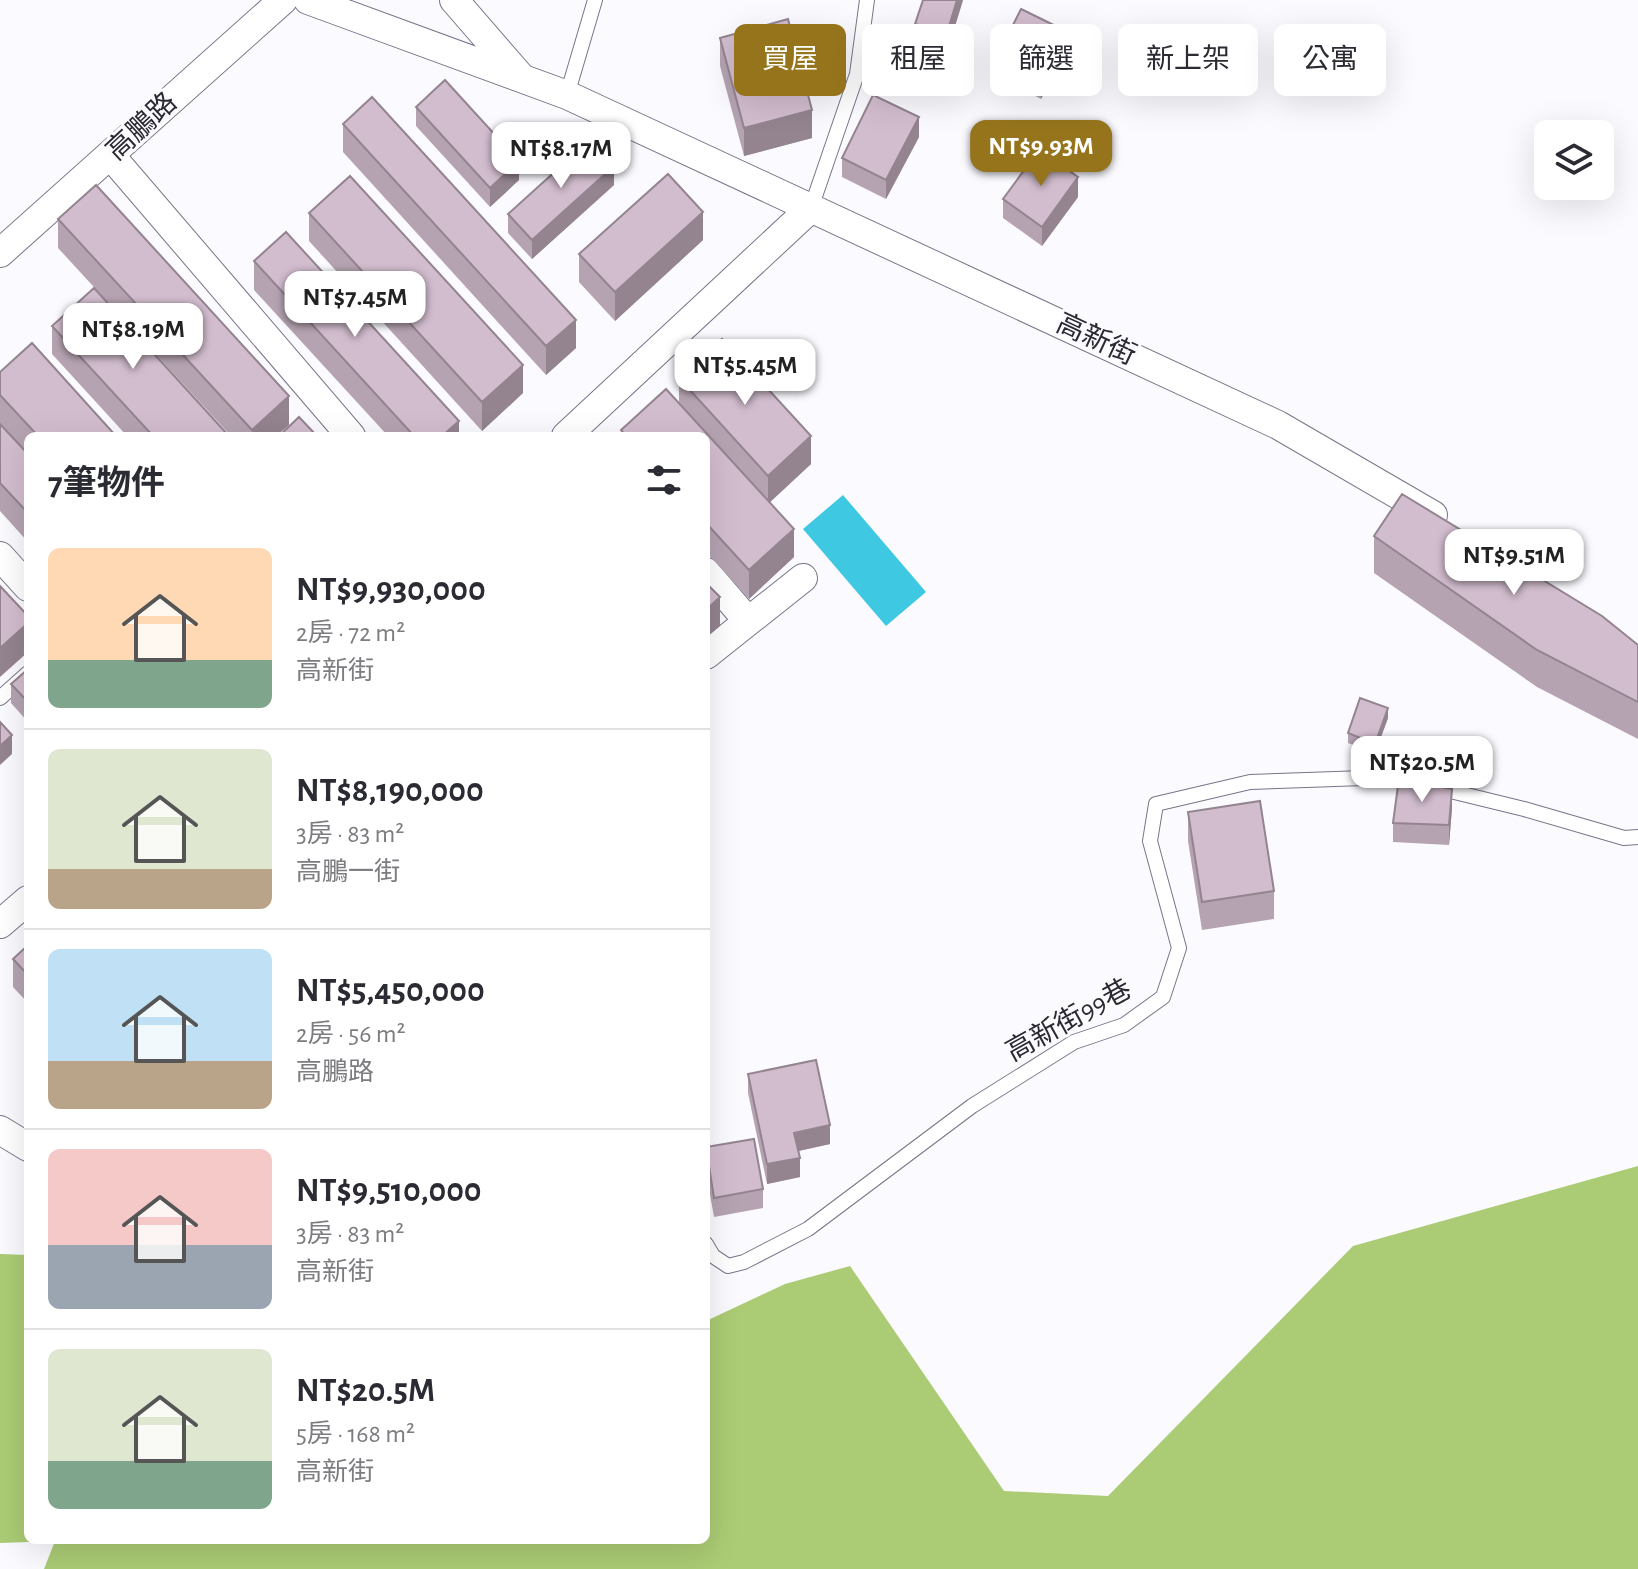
<!DOCTYPE html>
<html lang="zh-TW">
<meta charset="utf-8">
<style>
:root{--surface:#fff;--page:#f2f2f3;--text:#2b2b33;--muted:#7c7c81;--line:#e1e1e2;--accent:#95741c}
body{margin:0;font-family:"Alegreya Sans","Noto Sans TC",sans-serif;background:var(--page);color:var(--text);height:100vh;display:flex;flex-direction:column;font-size:30px;white-space:nowrap}
*{box-sizing:border-box;margin:0}
p{font-size:26px;color:var(--muted)}
.icon{flex:none;width:44px;height:44px;fill:none;stroke:currentColor;stroke-width:2;stroke-linecap:round;stroke-linejoin:round}
.map{position:relative;flex:1;overflow:hidden}
.drawer{position:absolute;left:24px;top:432px;width:686px;height:1112px;display:flex;flex-direction:column;background:var(--surface);border-radius:12px;box-shadow:0 8px 32px #0002}
.drawer>*{flex:none}
.guide{position:absolute;left:734px;top:24px;width:760px;height:72px;display:flex;gap:16px}
.controls{position:absolute;left:1534px;top:120px;display:grid;gap:16px}
.controls a{display:grid;place-items:center;width:80px;height:80px;border-radius:12px;background:var(--surface);box-shadow:0 8px 32px #0002;font-size:40px}
.price{position:absolute;translate:-50% -68px;padding:0 18px;border-radius:16px;background:#fff;color:#222;font-size:26px;line-height:52px;filter:drop-shadow(0 2px 4px #0008)}
.price::after{content:'';position:absolute;left:50%;top:48px;width:24px;height:18px;margin-left:-12px;background:inherit;clip-path:polygon(0 0,100% 0,50% 100%)}
.price.current{background:var(--accent);color:#fff}
ul{padding:0;list-style:none}
li{display:flex;align-items:center;gap:24px;height:200px;padding:0 24px}
li+li{border-top:2px solid var(--line)}
li span{display:grid;place-items:center;flex:none;width:224px;height:160px;border-radius:12px;color:#555}
li>.icon{margin-inline-start:auto}
span .icon{width:96px;height:96px;fill:#fffc;stroke-width:1}
li b{font-size:34px}
h2{display:flex;justify-content:space-between;align-items:center;height:96px;padding:0 24px;font-size:34px}
.chip{padding:0 28px;border-radius:12px;background:var(--surface);box-shadow:0 8px 32px #0002;font-size:28px;line-height:72px}
.chip.current{background:var(--accent);color:#fff}
.map>svg:first-child{display:block}
.forest{fill:#abcb74}
.water{fill:#3ec8e2}
.lines{fill:none;stroke-linecap:round;stroke-linejoin:round}
.service-casing{stroke:#7a748a;stroke-width:16}
.minor-casing{stroke:#7a748a;stroke-width:30}
.service{stroke:#fff;stroke-width:14}
.minor{stroke:#fff;stroke-width:28}
.wall{fill:#b5a3b1}
.shaded-wall{fill:#938490}
.building{fill:#d2bdce;stroke:#938490;stroke-width:2}
.labels{text-anchor:middle;dominant-baseline:central;stroke-width:6;stroke-linejoin:round;paint-order:stroke}
.street-label{font-size:28px;fill:#2c2932;stroke:#fbfaff}
</style>
<div class="map">
<svg width="1638" height="1569" viewBox="0 0 1638 1569">
<rect width="100%" height="100%" fill="#fbfaff"/>
<!-- forest -->
<path class="forest" d="M1638,1166V1569H44L55,1541L0,1543V1254L28,1255V1540H706V1321L785,1284L850,1266L1004,1491L1108,1496L1353,1246Z"/>
<!-- water -->
<path class="water" d="M843,495L926,592L886,626L803,529Z"/>
<g class="lines">
<!-- service casing -->
<g class="service-casing">
<path id="service" d="M567,95L595,0
M811,208L857,74L867,0
M0,698L28,673
M706,1244L713,1256L728,1266L744,1262L808,1229L972,1106L1074,1042L1124,1025L1163,997L1179,948L1150,841L1156,804L1250,782L1393,777L1524,809L1624,838L1638,837"/>
</g>
<!-- minor casing -->
<g class="minor-casing">
<path id="minor" d="M308,0L567,95L1278,425L1433,515
M454,0L519,75
M111,156L351,436
M0,253L283,0
M566,436L811,208
M0,556L28,587
M706,572L747,620
M706,655L803,578
M0,924L28,900
M0,1130L28,1147"/>
</g>
<!-- service -->
<use href="#service" class="service"/>
<!-- minor -->
<use href="#minor" class="minor"/>
</g>
<!-- wall -->
<path class="wall" d="M923,0H963L947,52L915,43V24Z
M720,38L812,138L744,156L720,66Z
M1066,50L1041,99L997,76V57Z
M416,107L519,180L490,207L416,126Z
M343,124L576,348L546,375L343,152Z
M919,137L886,199L842,177V158Z
M614,185L532,259L508,233V214Z
M1078,197L1042,246L1003,218V199Z
M309,213L523,393L482,431L309,241Z
M58,219L289,425L276,436H231L58,248Z
M703,240L615,321L579,282V254Z
M254,261L459,436H388L254,290Z
M52,326L229,436H127L52,354Z
M0,372L116,436H28V454L0,423Z
M679,378L811,464L770,502L794,557L749,599L706,552V436H621V430L679,402Z
M0,424L28,454V542L0,511Z
M1374,536L1638,645V739L1537,687L1374,573Z
M28,669V722L11,703V684Z
M1388,718L1375,753L1348,743V733Z
M1452,808L1449,845L1393,842V823Z
M1188,812L1274,891V919L1202,930L1188,841Z
M28,945V1003L13,987V959Z
M748,1074L830,1144L798,1151L800,1177L767,1184L748,1093Z
M706,1147L763,1189V1208L714,1217L706,1172Z"/>
<!-- shaded-wall -->
<path class="shaded-wall" d="M957,0H963L947,52V33Z
M1066,31V50L1041,99V80Z
M812,110V138L744,156V128Z
M919,117V137L886,199V180Z
M519,161V180L490,207V188Z
M614,166V185L532,259V240Z
M1078,177V197L1042,246V227Z
M703,212V240L615,321V292Z
M576,320V348L546,375V346Z
M523,365V393L482,431V402Z
M289,396V425L276,436H252V430Z
M459,421V436H442Z
M811,436V464L768,504V476Z
M794,529V557L749,599V570Z
M720,597V626L706,638V610Z
M28,623V652L0,677V648Z
M1388,708V718L1375,753V744Z
M12,735V754L0,765V746Z
M1452,789V808L1449,845V825Z
M830,1125V1144L794,1152V1133Z
M800,1158V1177L767,1184V1164Z"/>
<!-- building -->
<path class="building" d="M923,0H957L947,33L915,24Z
M1021,9L1066,31L1041,80L997,57Z
M788,19L812,110L744,128L720,38Z
M445,80L519,161L490,188L416,107Z
M873,95L919,117L886,180L842,158Z
M372,97L576,320L546,346L343,124Z
M590,140L614,166L532,240L508,214Z
M1039,150L1078,177L1042,227L1003,199Z
M668,174L703,212L615,292L579,254Z
M350,176L523,365L482,402L309,213Z
M96,185L289,396L252,430L58,219Z
M286,232L459,421L442,436H414L254,261Z
M94,288L229,436H153L52,326Z
M722,339L811,436L768,476L679,378Z
M32,343L116,436H38L0,395V372Z
M666,389L794,529L749,570L706,523V436H626L621,430Z
M299,417L317,436H279Z
M0,424L28,454V513L0,483Z
M1402,494L1602,616L1638,645V702L1537,650L1374,536Z
M706,583L720,597L706,610Z
M0,586L28,616V623L0,648Z
M28,669V702L11,684Z
M1360,698L1388,708L1375,744L1348,733Z
M0,722L12,735L0,746Z
M1399,778L1452,789L1449,825L1393,823Z
M1260,801L1274,891L1202,902L1188,812Z
M28,945V975L13,959Z
M816,1060L830,1125L794,1133L800,1158L767,1164L748,1074Z
M754,1139L763,1189L714,1198L706,1147Z"/>
<g class="labels">
<!-- street labels -->
<g class="street-label">
<text transform="translate(142 127) rotate(-43)">高鵬路</text>
<text transform="translate(1096 340) rotate(25)">高新街</text>
<text transform="translate(1069 1021) rotate(-29)">高新街99巷</text>
</g>
</g>
</svg>
<div class="controls">
<a><svg class="icon" aria-label="layers" viewBox="0 0 24 24"><path d="M12 4l9 5-9 5-9-5zM3 14l9 5 9-5"/></svg></a>
</div>
<b class="price current" style="left:1041px;top:188px">NT$9.93M</b>
<b class="price" style="left:561px;top:190px">NT$8.17M</b>
<b class="price" style="left:355px;top:339px">NT$7.45M</b>
<b class="price" style="left:133px;top:371px">NT$8.19M</b>
<b class="price" style="left:745px;top:407px">NT$5.45M</b>
<b class="price" style="left:1514px;top:597px">NT$9.51M</b>
<b class="price" style="left:1422px;top:804px">NT$20.5M</b>
<div class="guide">
<a class="chip current">買屋</a>
<a class="chip">租屋</a>
<a class="chip">篩選</a>
<a class="chip">新上架</a>
<a class="chip">公寓</a>
</div>
<section class="drawer">
<h2>7筆物件<svg class="icon" aria-label="filters" viewBox="0 0 24 24"><path d="M4 7h16M4 17h16"/><circle cx="9" cy="7" r="2"/><circle cx="15" cy="17" r="2"/></svg></h2>
<ul>
<li><span style="background:linear-gradient(#ffd9b3 70%,#7fa58c 0)"><svg class="icon" aria-label="home" viewBox="0 0 24 24"><path d="M3 11l9-7 9 7M6 9v11h12V9"/></svg></span><div><b>NT$9,930,000</b><p>2房 · 72 m²</p><p>高新街</p></div></li>
<li><span style="background:linear-gradient(#dfe7d0 75%,#b9a48a 0)"><svg class="icon" aria-label="home" viewBox="0 0 24 24"><path d="M3 11l9-7 9 7M6 9v11h12V9"/></svg></span><div><b>NT$8,190,000</b><p>3房 · 83 m²</p><p>高鵬一街</p></div></li>
<li><span style="background:linear-gradient(#bfe0f5 70%,#b9a48a 0)"><svg class="icon" aria-label="home" viewBox="0 0 24 24"><path d="M3 11l9-7 9 7M6 9v11h12V9"/></svg></span><div><b>NT$5,450,000</b><p>2房 · 56 m²</p><p>高鵬路</p></div></li>
<li><span style="background:linear-gradient(#f6c9c9 60%,#9aa5b1 0)"><svg class="icon" aria-label="home" viewBox="0 0 24 24"><path d="M3 11l9-7 9 7M6 9v11h12V9"/></svg></span><div><b>NT$9,510,000</b><p>3房 · 83 m²</p><p>高新街</p></div></li>
<li><span style="background:linear-gradient(#dfe7d0 70%,#7fa58c 0)"><svg class="icon" aria-label="home" viewBox="0 0 24 24"><path d="M3 11l9-7 9 7M6 9v11h12V9"/></svg></span><div><b>NT$20.5M</b><p>5房 · 168 m²</p><p>高新街</p></div></li>
</ul>
</section>
</div>
